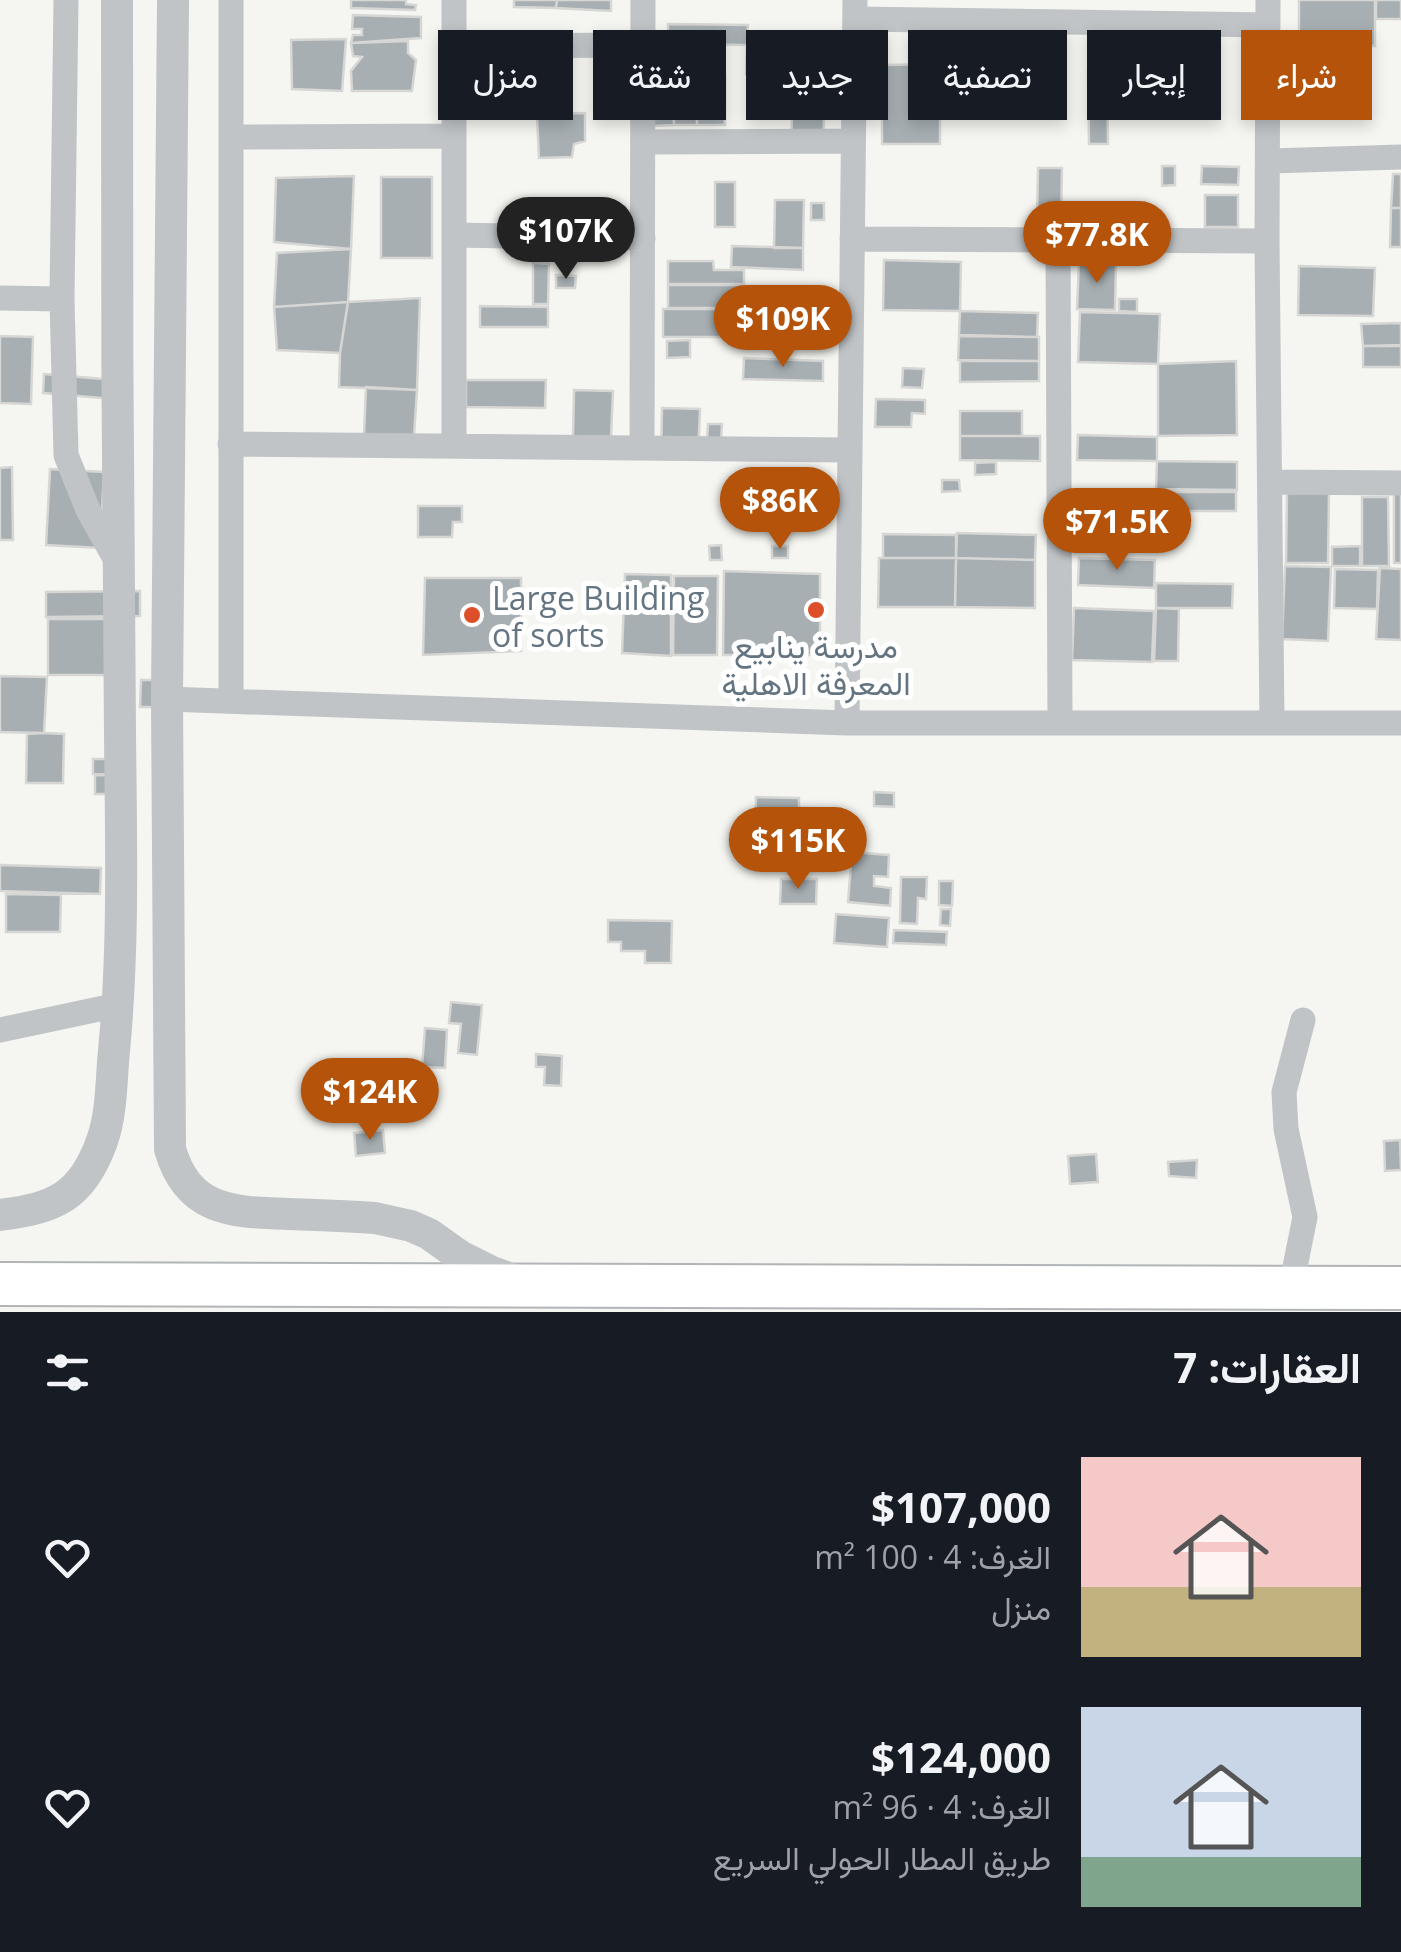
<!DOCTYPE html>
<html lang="ar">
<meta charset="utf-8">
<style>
:root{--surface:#171b24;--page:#242831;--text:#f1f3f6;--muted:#9ea1a6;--accent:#b45309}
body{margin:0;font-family:"Open Sans",Vazirmatn,sans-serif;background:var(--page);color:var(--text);direction:rtl;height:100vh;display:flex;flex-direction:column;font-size:38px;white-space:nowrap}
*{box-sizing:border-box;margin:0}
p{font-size:32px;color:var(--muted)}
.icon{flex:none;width:55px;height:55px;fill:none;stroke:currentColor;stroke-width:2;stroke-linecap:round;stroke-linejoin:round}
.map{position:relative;height:1312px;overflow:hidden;direction:ltr}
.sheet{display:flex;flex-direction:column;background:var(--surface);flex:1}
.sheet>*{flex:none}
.banner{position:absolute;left:30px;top:30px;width:1342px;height:90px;direction:rtl;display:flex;gap:20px}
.price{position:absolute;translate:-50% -85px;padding:0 22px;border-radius:35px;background:var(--accent);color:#fff;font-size:32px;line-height:65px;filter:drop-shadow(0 2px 5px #0008)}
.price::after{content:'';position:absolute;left:50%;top:60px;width:30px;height:22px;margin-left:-15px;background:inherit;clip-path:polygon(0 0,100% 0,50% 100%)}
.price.selected{background:#222;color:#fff}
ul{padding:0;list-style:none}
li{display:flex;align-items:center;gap:30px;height:250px;padding:0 40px}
li span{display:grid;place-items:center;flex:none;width:280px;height:200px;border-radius:0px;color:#555}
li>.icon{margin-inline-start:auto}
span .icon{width:120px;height:120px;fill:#fffc;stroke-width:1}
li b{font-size:42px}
h2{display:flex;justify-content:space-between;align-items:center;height:120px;padding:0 40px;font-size:42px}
.pill{padding:0 35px;border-radius:0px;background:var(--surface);box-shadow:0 5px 15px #0003;font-size:35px;line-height:90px}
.pill.selected{background:var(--accent);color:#fff}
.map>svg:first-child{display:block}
.building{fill:#a7afb3;stroke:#d6d6d4;stroke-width:2.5}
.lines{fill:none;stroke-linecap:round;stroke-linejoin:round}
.trunk-casing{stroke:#b1b5b8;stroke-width:46}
.minor{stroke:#c0c4c7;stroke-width:25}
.tertiary{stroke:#c0c4c7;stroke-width:32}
.trunk{stroke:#fff;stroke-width:42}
.poi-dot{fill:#dd4f28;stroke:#fff;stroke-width:4}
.labels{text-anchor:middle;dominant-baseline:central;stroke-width:10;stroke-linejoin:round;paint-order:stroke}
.poi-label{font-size:32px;fill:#647581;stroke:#fff;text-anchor:start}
</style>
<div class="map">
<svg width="1401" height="1312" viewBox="0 0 1401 1312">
<rect width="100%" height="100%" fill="#f5f5f1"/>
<!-- building -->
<path class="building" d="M351,0H406V4L416,5L415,10L351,8Z
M514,0H557L556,8L514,7Z
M557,0H611V11L556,8Z
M1299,0H1375V46H1299Z
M1376,0H1401V19H1376Z
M353,15L421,17V38L351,43L353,35H362V29H352Z
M668,24L748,25L747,45L668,44Z
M346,39L342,91L292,89L291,40Z
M408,41V53L416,60L412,91H352L351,71L362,57L353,56L351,43Z
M747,45H827V76L746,74Z
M940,64V144H882V65Z
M1088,71H1107L1108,144H1089Z
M697,76V125H674L673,77Z
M697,76H725V125H697Z
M651,77H673L674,125L654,126Z
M793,97L825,98L823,141L791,140Z
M585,113V141L574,144L572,157L539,158L537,114Z
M1162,166H1175V185L1162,186Z
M1202,166L1239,167L1238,185L1201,184Z
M1038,168H1062L1061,225H1037Z
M1393,174H1401V208H1391Z
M354,176L351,249L274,242L276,178Z
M381,177H432V258H381Z
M715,182H735V227H715Z
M1205,195H1238V227H1205Z
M775,200H804L803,248H774Z
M811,203H824V220H811Z
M1391,208H1401V247H1390Z
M732,246L803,248V270L731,267Z
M351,249L348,302L274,307L277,253Z
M884,260L961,262L960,311L883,310Z
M668,261H713L714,270H744V284H668Z
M1079,261L1116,262L1115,310L1077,309Z
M533,263L549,264L548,304H533Z
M1299,266L1375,268L1373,316L1298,315Z
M556,275L576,276L575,288H556Z
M668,285H742V308H668Z
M420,298L417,390L339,387L340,353L348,302Z
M1119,299H1137V312L1119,311Z
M348,302L340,353L277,350L274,307Z
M480,306L548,307V327H480Z
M663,309H739V337H663Z
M743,311H825L824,341L742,340Z
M960,311L1038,313L1037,337L959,335Z
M1080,312L1160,314L1158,364L1078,362Z
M1401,323V345L1363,346L1361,324Z
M0,336L33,337L31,404L0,403Z
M959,336L1039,337V361L958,360Z
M690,340V357L667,358V341Z
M1363,346H1401V367H1363Z
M744,358L823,361V381L743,379Z
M960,361H1039V381L960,382Z
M1236,361L1237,435L1158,436V364Z
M903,368L924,369L922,388L902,387Z
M44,374L115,380L113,399L43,393Z
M466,380H546L545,408L466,407Z
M366,387L417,390L414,436L364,434Z
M574,390L613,391L611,437L573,436Z
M876,399L925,400V414L912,413L911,427H875Z
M662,408L700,409L698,458L661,457Z
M960,411H1022V436H960Z
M708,424H722L721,441H707Z
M1078,435L1157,437V461L1077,460Z
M960,436H1040V461L960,460Z
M1157,461L1237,462V490L1156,489Z
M996,462V474L975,475V463Z
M12,467L13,540H0V468Z
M50,469L104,472L100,548L46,545Z
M757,480H805L804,528H757Z
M942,480H959L960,491L942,492Z
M1394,490H1401V563H1394Z
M1156,492H1236V511H1156Z
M1287,493H1329L1328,563H1286Z
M1362,497H1388L1389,566H1362Z
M418,506H462V522H453L452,537H418Z
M957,533L1036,535L1035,560L956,558Z
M883,534L956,535V558H883Z
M721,545L722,560H710L709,546Z
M772,546H788V558H772Z
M1360,546V566H1332V547Z
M879,558H956L955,607H878Z
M956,558L1035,560V608L955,607Z
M1079,558L1155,560L1154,588L1078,585Z
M1285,566L1331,567L1328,641L1282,639Z
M1380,568L1401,569V640L1376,639Z
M1335,569L1378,570L1377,609L1334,608Z
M724,571L820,574V655H723Z
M625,574L671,575V656L622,653Z
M674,576H718L717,655H673Z
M425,578H521V651L423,655Z
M1156,583L1233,584L1232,608H1156Z
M140,591V616L46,617V592Z
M1074,608L1154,611L1152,662L1072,660Z
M1156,608L1179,609L1178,661H1154Z
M48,619H115V675H48Z
M0,676L47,677L44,733L0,732Z
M141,680H155L154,707H140Z
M44,733L64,734L63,783H26L27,734Z
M93,759H119L118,775L93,774Z
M95,775L133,776V794H95Z
M874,792L894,793V807L874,806Z
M756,797L799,798V808H808L807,828L755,827Z
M852,852L889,855L888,877L874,876V886L891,888L890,906L848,902Z
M0,865L101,868L100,894L0,891Z
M901,877H927L926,899L918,898L917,924L900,923Z
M781,879H817L816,904H780Z
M939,881H953L952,906L939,905Z
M6,894L61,895L60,932H6Z
M941,909H951L950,926L940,925Z
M836,914L889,918L887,947L834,943Z
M608,920L672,921L671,963H645V951H621V942H608Z
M894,930L947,932L946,945L893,943Z
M451,1002L482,1005L477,1055L458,1053L461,1024L449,1023Z
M425,1028L447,1030L445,1068L422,1067Z
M536,1054L562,1056L561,1086L544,1085L545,1067H536Z
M383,1130L385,1153L356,1156L354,1133Z
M1400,1140L1401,1170L1385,1171L1384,1141Z
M1096,1154L1098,1182L1070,1184L1068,1156Z
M1197,1160L1196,1178L1169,1176L1168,1162Z"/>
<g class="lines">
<!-- trunk casing -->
<g class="trunk-casing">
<path id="trunk" d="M0,1284L1401,1288"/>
</g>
<!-- minor -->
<path class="minor" d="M66,0L62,299L66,455L88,510L117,562
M231,0V700
M1268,0L1267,241L1272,723
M855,19L1268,25
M454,46L643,45
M231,137L454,136
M643,142L853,141
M1268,161L1401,157
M454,235L643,238
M852,239L1267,241
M1058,242L1060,723
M0,298L62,299
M230,444L850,450
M454,446V0
M642,447L643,0
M1271,482L1401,483
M167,699L847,723H1401
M847,723L855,0
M0,1030L118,1005
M1291,1287L1305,1217L1286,1129L1284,1092L1303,1020"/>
<!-- tertiary -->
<path class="tertiary" d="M173,0L167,699L170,1149C188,1212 233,1212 288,1214C317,1215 346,1216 375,1218L411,1226L429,1234L460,1256L492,1272L514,1280
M0,1215C55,1208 82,1197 102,1141C112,1113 111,1081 114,1051C124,946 121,839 120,734C117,489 117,245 117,0"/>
<!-- trunk -->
<use href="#trunk" class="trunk"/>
</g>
<!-- markers -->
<g class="poi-dot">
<circle cx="816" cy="610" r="10"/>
<circle cx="472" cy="615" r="10"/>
</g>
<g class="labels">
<!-- poi labels -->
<g class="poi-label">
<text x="492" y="597">Large Building<tspan x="492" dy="37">of sorts</tspan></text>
<text x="816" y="645" text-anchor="middle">مدرسة ينابيع<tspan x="816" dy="37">المعرفة الاهلية</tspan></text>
</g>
</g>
</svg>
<b class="price selected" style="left:566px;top:282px">$107K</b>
<b class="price" style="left:1097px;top:286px">$77.8K</b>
<b class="price" style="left:783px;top:370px">$109K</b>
<b class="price" style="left:780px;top:552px">$86K</b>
<b class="price" style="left:1117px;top:573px">$71.5K</b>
<b class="price" style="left:798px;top:892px">$115K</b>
<b class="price" style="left:370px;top:1143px">$124K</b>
<div class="banner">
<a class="pill selected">شراء</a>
<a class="pill">إيجار</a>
<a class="pill">تصفية</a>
<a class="pill">جديد</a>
<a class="pill">شقة</a>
<a class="pill">منزل</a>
</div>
</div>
<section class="sheet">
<h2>العقارات: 7<svg class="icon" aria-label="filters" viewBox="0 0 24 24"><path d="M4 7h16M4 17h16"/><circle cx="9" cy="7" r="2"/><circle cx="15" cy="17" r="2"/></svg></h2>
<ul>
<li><span style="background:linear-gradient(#f6c9c9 65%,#c2b280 0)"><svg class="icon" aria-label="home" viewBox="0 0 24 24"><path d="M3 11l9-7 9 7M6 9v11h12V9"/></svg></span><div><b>$107,000</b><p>الغرف: 4 · 100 m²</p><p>منزل</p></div><svg class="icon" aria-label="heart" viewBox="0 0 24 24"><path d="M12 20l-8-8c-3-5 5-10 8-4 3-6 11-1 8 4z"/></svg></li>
<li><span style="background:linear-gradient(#c9d6e8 75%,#7fa58c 0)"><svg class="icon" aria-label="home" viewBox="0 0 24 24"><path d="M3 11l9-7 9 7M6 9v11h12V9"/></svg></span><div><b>$124,000</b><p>الغرف: 4 · 96 m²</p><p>طريق المطار الحولي السريع</p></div><svg class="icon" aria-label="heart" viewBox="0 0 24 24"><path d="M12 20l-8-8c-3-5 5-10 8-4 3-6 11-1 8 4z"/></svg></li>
</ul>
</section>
